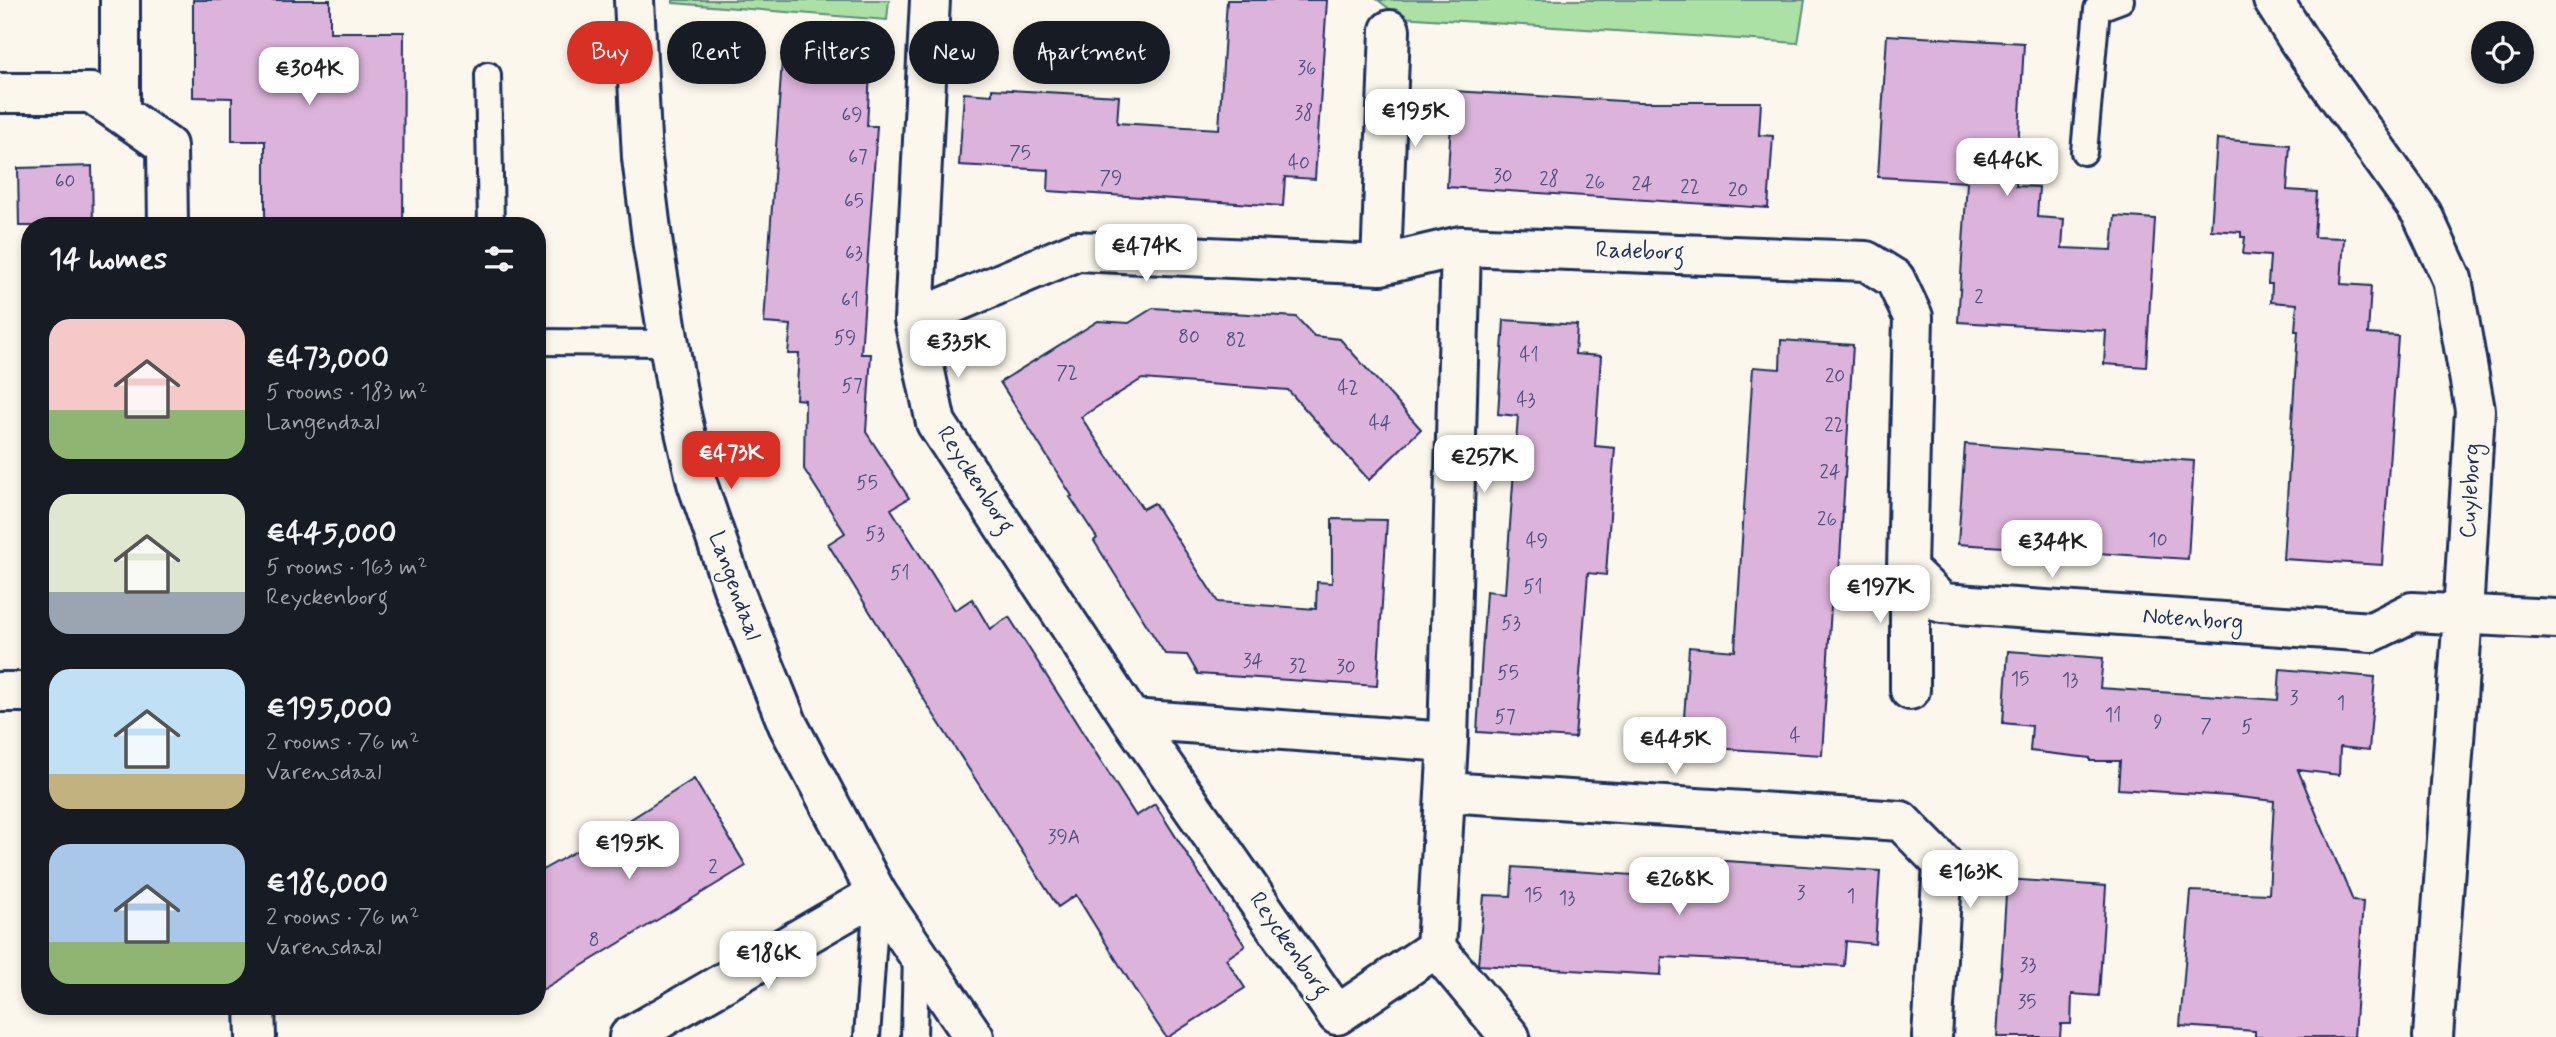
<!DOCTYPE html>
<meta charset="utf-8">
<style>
:root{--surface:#171b24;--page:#242831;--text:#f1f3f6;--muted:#9ea1a6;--accent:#d93025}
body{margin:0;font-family:Mynerve,sans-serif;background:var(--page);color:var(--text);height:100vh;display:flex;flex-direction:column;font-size:26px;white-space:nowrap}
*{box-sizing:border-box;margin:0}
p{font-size:23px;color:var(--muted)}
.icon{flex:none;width:38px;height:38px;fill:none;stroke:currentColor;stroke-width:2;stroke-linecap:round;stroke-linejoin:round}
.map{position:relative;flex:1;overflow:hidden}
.side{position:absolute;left:21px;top:217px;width:525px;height:798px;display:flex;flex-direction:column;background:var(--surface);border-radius:28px;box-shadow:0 4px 10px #0003}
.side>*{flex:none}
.top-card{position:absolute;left:567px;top:21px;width:665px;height:63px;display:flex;gap:14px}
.tools{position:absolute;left:2471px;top:21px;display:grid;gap:14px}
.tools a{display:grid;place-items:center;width:63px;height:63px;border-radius:50%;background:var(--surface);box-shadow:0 4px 10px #0003;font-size:35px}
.price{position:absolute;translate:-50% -60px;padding:0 16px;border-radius:14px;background:#fff;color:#222;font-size:23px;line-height:46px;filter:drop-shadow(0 2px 4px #0008)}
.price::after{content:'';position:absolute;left:50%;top:42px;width:21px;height:16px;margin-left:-10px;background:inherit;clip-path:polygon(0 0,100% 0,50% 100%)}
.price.active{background:var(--accent);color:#fff}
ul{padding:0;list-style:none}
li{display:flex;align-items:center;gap:21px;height:175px;padding:0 28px}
li span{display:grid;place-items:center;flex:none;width:196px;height:140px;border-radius:21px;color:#555}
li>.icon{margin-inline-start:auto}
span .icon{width:84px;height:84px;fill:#fffc;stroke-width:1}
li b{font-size:30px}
h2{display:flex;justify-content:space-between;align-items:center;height:84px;padding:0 28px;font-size:30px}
.pill{padding:0 24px;border-radius:32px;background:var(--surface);box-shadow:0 4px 10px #0003;font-size:24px;line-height:63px}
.pill.active{background:var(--accent);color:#fff}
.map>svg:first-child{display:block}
.green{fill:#abe1a4;stroke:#638881;stroke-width:2}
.building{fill:#dcb3da;stroke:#1b2f5e;stroke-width:2}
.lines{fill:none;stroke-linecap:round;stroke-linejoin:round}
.service-casing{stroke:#1b2f5e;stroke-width:30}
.minor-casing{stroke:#1b2f5e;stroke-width:44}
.tertiary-casing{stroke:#1b2f5e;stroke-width:44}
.service{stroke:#fbf7ec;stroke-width:24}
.minor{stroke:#fbf7ec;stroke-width:38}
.tertiary{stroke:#fbf7ec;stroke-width:38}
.labels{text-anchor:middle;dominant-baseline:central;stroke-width:5;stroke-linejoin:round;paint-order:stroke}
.number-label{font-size:19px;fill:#4b507d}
.street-label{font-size:23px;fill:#1b2f5e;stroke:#fbf7ec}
</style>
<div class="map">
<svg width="2556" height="1037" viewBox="0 0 2556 1037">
<rect width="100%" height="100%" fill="#fbf7ec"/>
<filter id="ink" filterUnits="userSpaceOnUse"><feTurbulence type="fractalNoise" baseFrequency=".0143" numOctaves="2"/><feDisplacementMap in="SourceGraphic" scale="14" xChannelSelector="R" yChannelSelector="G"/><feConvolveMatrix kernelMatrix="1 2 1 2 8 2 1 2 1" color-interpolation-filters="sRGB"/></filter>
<g filter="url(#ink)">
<!-- green -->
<path class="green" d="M673,0H889L887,20L673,3Z
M1378,0H1805L1798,43L1400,17Z"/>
<!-- building -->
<path class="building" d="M193,0H330V32H404L403,226H265V141H232V98L193,97Z
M1227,0H1327L1315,179L1285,177L1283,206L1048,191L1049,170L959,165L964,93L992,95V89L1119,96L1117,123L1219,129Z
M800,31L872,36L867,126H877L861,354H871L866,432L909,498L891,509L955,610L972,599L990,629L1009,617L1136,816L1155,804L1245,946L1226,959L1245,988L1168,1037H1166L1138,995L1076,895L1058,907L930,709L828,544L845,533L804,469L805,400L796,399L799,354H788L791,325L764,323L782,60L798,61Z
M1887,35L2024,43L2016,186L2039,187L2037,217L2064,219L2062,248L2112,250L2115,216L2155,219L2146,367L2104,364L2106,331L1958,322L1967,182L1878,177Z
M1453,91L1639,102H1761L1759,135L1773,136L1768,208L1447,187Z
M2217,139L2290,145L2287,190L2317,192L2314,237L2344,238L2341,284L2371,286L2368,334L2398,336L2382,565L2283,559L2298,331H2295L2297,304L2271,302L2272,284H2268L2270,256L2243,254L2245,237H2241V232L2211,230Z
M92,166L93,226H19L18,168Z
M1153,308L1296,317L1314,336L1340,339L1421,429L1369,480L1288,390L1142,379L1081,417L1143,509L1154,503L1218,602L1316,609L1317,582L1332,583V519L1387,520L1377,686L1198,674L1187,655L1165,654L1094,541L1097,538L1070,497L1072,496L1000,382L1098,321L1129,323Z
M1504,320L1577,325L1575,354L1601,356L1595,446L1615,448L1613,471L1606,575L1588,573L1575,738L1477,732L1486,591L1505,593L1518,416L1498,414Z
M1781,340L1853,345L1839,575L1833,574L1822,755L1682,746L1689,647L1735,651L1753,367L1780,369Z
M1965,444L2194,461L2188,559L1958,544Z
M2008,651L2103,658L2100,688L2278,700L2280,669L2375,677L2369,750L2340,747L2339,775L2298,770L2353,901L2363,902L2354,1037H2255V1031L2180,1026L2191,891L2269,894L2274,801L2230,796L2118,789L2120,761H2090V758L2030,751L2032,726L2003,723Z
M694,779L746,866L537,993V873L617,828Z
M1695,859L1880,871L1875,944L1846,941L1844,966L1662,957L1661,975L1478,965L1484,895L1511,896L1513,867L1694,879Z
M2007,879L2106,886L2099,996L2072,994L2071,1024H2061L2060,1037H1997Z"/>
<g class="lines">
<!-- service casing -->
<g class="service-casing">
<path id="service" d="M488,75L491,226
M2084,152L2097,9L2121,0
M537,342L668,343
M867,1037L877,894
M914,1037L916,954"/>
</g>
<!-- minor casing -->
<g class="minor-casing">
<path id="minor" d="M120,0V111
M930,0L914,320L936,423L1131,719L1337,1015L1436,948L1448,742L1461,246
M2273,0L2299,41L2422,214L2452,279L2475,410L2463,614L2433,1037
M0,93H91L167,146L168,226
M1381,265L1390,30
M914,320L1077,251L1381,265L1461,246L1866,261L1895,279L1913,317L1907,569L1942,603L2372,632L2412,612L2556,619
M1910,690V604L1924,587
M0,692H30
M1131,719L1448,742
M1445,792L1901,821L1943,864L1932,1037
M1436,948L1510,1037
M255,1006L256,1037
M629,1037L877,894"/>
</g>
<!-- tertiary casing -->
<g class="tertiary-casing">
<path id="tertiary" d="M634,0L642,158L653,246L680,410L697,483L733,588L788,725L877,894L974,1037"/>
</g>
<!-- service -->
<use href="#service" class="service"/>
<!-- minor -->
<use href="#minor" class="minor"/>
<!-- tertiary -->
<use href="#tertiary" class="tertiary"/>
</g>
</g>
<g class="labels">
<!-- number labels -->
<g class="number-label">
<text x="1307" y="68">36</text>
<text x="1304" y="113">38</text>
<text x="852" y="115">69</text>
<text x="1020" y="153">75</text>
<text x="858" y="157">67</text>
<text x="1299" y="163">40</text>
<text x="1503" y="176">30</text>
<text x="1111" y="178">79</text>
<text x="1549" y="179">28</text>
<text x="65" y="181">60</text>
<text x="1595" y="182">26</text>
<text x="1642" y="184">24</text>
<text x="1690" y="187">22</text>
<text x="1738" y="190">20</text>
<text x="854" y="201">65</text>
<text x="854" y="253">63</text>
<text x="1979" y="297">2</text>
<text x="850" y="300">61</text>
<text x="1189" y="337">80</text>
<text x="845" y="338">59</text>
<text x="1236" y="340">82</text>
<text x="1529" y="355">41</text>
<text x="1067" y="373">72</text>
<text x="1835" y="376">20</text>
<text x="852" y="386">57</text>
<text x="1348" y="388">42</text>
<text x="1526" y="400">43</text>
<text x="1380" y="423">44</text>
<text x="1834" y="425">22</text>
<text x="1830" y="472">24</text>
<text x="867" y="483">55</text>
<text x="1827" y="519">26</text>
<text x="875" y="534">53</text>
<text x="2158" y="540">10</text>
<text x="1537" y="541">49</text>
<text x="900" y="573">51</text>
<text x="1533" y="587">51</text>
<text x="1511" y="623">53</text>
<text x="1253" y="661">34</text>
<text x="1298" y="666">32</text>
<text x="1346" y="667">30</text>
<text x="1508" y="673">55</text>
<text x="2020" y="679">15</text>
<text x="2070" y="680">13</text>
<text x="2294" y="698">3</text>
<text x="2341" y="703">1</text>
<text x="2113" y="715">11</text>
<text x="1505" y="717">57</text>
<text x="2158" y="722">9</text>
<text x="2206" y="726">7</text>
<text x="2247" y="727">5</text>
<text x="1795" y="736">4</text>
<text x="1064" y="837">39A</text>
<text x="713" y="867">2</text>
<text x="1801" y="893">3</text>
<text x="1533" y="895">15</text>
<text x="1851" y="896">1</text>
<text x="1567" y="898">13</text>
<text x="594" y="940">8</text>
<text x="2028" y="965">33</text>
<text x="2027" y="1002">35</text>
</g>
<!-- street labels -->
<g class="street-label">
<text transform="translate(1640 252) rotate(2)">Radeborg</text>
<text transform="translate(975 480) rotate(57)">Reyckenborg</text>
<text transform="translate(2471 491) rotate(-87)">Cuyleborg</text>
<text transform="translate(734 586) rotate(70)">Langendaal</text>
<text transform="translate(2193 620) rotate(4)">Notenborg</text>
<text transform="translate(1289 945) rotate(55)">Reyckenborg</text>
</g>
</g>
</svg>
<div class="tools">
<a><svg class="icon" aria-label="locate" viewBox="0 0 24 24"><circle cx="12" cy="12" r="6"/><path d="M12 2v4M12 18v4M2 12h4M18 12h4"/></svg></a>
</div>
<b class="price" style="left:309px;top:107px">€304K</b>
<b class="price" style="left:1415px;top:149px">€195K</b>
<b class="price" style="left:2007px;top:198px">€446K</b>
<b class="price" style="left:1146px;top:284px">€474K</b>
<b class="price" style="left:958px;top:380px">€335K</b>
<b class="price active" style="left:731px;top:491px">€473K</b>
<b class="price" style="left:1484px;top:495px">€257K</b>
<b class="price" style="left:2052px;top:580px">€344K</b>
<b class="price" style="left:1880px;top:625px">€197K</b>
<b class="price" style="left:1675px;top:777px">€445K</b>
<b class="price" style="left:629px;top:881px">€195K</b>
<b class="price" style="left:1970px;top:910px">€163K</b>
<b class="price" style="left:1679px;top:917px">€268K</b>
<b class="price" style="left:768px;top:991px">€186K</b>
<div class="top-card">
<a class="pill active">Buy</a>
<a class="pill">Rent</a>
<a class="pill">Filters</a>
<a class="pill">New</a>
<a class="pill">Apartment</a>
</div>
<section class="side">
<h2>14 homes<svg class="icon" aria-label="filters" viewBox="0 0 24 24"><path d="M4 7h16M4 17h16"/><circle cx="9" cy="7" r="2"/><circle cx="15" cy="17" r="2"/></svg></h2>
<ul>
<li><span style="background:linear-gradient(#f6c9c9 65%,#8fb573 0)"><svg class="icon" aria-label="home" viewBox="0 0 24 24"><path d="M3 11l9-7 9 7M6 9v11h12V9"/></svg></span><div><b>€473,000</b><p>5 rooms · 183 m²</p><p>Langendaal</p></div></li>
<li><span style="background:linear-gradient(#dfe7d0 70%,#9aa5b1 0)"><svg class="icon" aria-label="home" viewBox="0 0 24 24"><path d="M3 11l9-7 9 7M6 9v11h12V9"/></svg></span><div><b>€445,000</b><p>5 rooms · 163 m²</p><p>Reyckenborg</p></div></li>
<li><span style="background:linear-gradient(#bfe0f5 75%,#c2b280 0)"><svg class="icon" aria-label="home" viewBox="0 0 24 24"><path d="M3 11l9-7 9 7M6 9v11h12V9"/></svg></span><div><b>€195,000</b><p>2 rooms · 76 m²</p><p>Varensdaal</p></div></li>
<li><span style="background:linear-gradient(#a9c7e8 70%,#8fb573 0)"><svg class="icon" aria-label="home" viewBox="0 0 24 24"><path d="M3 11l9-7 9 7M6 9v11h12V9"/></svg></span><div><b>€186,000</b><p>2 rooms · 76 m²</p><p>Varensdaal</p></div></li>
</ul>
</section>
</div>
